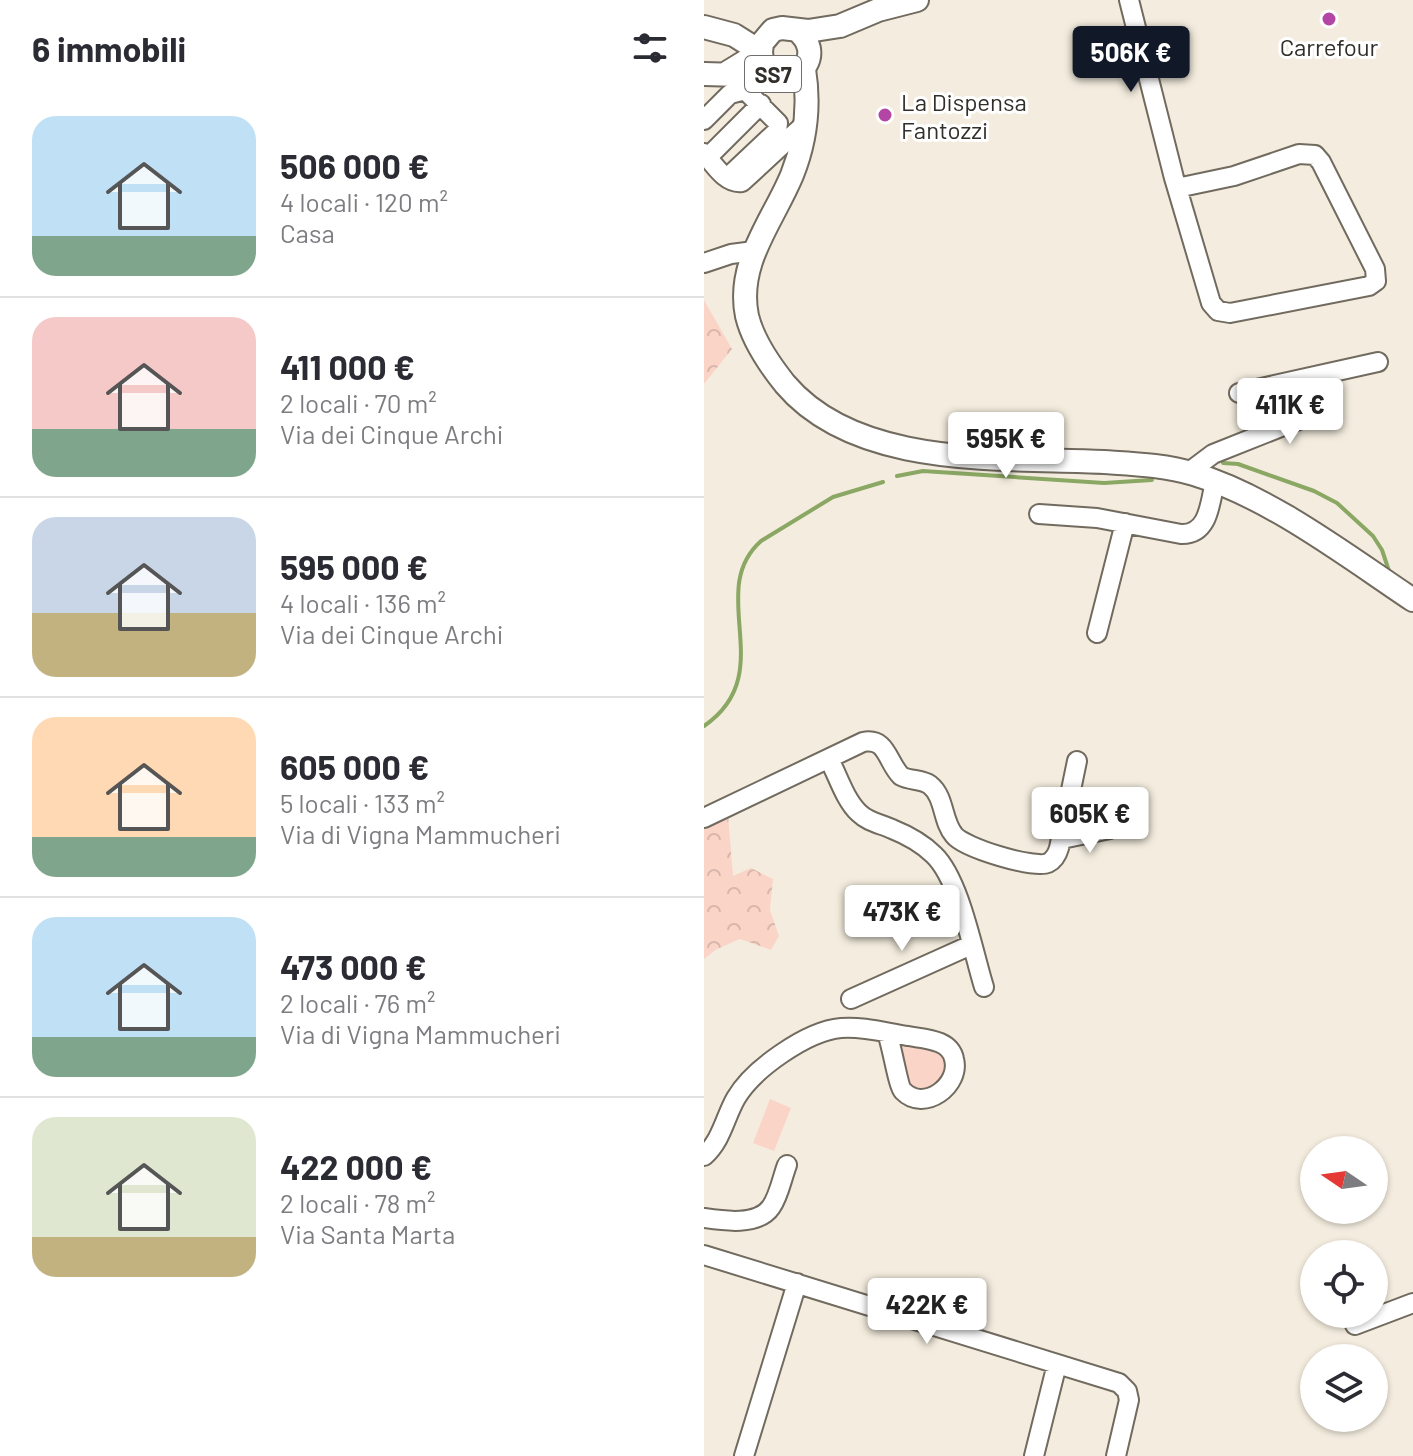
<!DOCTYPE html>
<html lang="it">
<meta charset="utf-8">
<style>
:root{--surface:#fff;--page:#f2f2f3;--text:#2b2b33;--muted:#7c7c81;--line:#e1e1e2;--accent:#111827}
body{margin:0;font-family:Barlow,sans-serif;background:var(--page);color:var(--text);height:100vh;display:flex;flex-direction:column;font-size:30px;white-space:nowrap}
*{box-sizing:border-box;margin:0}
p{font-size:26px;color:var(--muted)}
.icon{flex:none;width:44px;height:44px;fill:none;stroke:currentColor;stroke-width:2;stroke-linecap:round;stroke-linejoin:round}
.map{position:relative;flex:1;overflow:hidden}
.drawer{display:flex;flex-direction:column;background:var(--surface);width:704px}
.drawer>*{flex:none}
.needle{width:52px;rotate:283deg}
.tools{position:absolute;left:596px;top:1136px;display:grid;gap:16px}
.tools a{display:grid;place-items:center;width:88px;height:88px;border-radius:50%;background:var(--surface);box-shadow:0 2px 6px #0004;font-size:40px}
.price{position:absolute;translate:-50% -68px;padding:0 18px;border-radius:8px;background:#fff;color:#222;font-size:26px;line-height:52px;filter:drop-shadow(0 2px 4px #0008)}
.price::after{content:'';position:absolute;left:50%;top:48px;width:24px;height:18px;margin-left:-12px;background:inherit;clip-path:polygon(0 0,100% 0,50% 100%)}
.price.current{background:var(--accent);color:#fff}
ul{padding:0;list-style:none}
li{display:flex;align-items:center;gap:24px;height:200px;padding:0 32px}
li+li{border-top:2px solid var(--line)}
li span{display:grid;place-items:center;flex:none;width:224px;height:160px;border-radius:24px;color:#555}
li>.icon{margin-inline-start:auto}
span .icon{width:96px;height:96px;fill:#fffc;stroke-width:1}
li b{font-size:34px}
h2{display:flex;justify-content:space-between;align-items:center;height:96px;padding:0 32px;font-size:34px}
main{display:flex;flex:1;min-height:0}
.map>svg:first-child{display:block}
.green{fill:#fbd4c8}
.forest{fill:url(#forest-crowns)}
.lines{fill:none;stroke-linecap:round;stroke-linejoin:round}
.stream{stroke:#8aa763;stroke-width:4}
.minor-casing{stroke:#716a5e;stroke-width:22}
.major-casing{stroke:#716a5e;stroke-width:26}
.minor{stroke:#fff;stroke-width:18}
.major{stroke:#fff;stroke-width:22}
.poi-dot{fill:#b346a4;stroke:#fff;stroke-width:3}
.labels{text-anchor:middle;dominant-baseline:central;stroke-width:6;stroke-linejoin:round;paint-order:stroke}
.shield{fill:#fff;stroke:#706d6a;stroke-width:2}
.shield-label{font-size:22px;font-weight:bold;fill:#322f2a}
.poi-label{font-size:24px;fill:#322f2a;stroke:#fff}
</style>
<main>
<section class="drawer">
<h2>6 immobili<svg class="icon" aria-label="filters" viewBox="0 0 24 24"><path d="M4 7h16M4 17h16"/><circle cx="9" cy="7" r="2"/><circle cx="15" cy="17" r="2"/></svg></h2>
<ul>
<li><span style="background:linear-gradient(#bfe0f5 75%,#7fa58c 0)"><svg class="icon" aria-label="home" viewBox="0 0 24 24"><path d="M3 11l9-7 9 7M6 9v11h12V9"/></svg></span><div><b>506 000 €</b><p>4 locali · 120 m²</p><p>Casa</p></div></li>
<li><span style="background:linear-gradient(#f6c9c9 70%,#7fa58c 0)"><svg class="icon" aria-label="home" viewBox="0 0 24 24"><path d="M3 11l9-7 9 7M6 9v11h12V9"/></svg></span><div><b>411 000 €</b><p>2 locali · 70 m²</p><p>Via dei Cinque Archi</p></div></li>
<li><span style="background:linear-gradient(#c9d6e8 60%,#c2b280 0)"><svg class="icon" aria-label="home" viewBox="0 0 24 24"><path d="M3 11l9-7 9 7M6 9v11h12V9"/></svg></span><div><b>595 000 €</b><p>4 locali · 136 m²</p><p>Via dei Cinque Archi</p></div></li>
<li><span style="background:linear-gradient(#ffd9b3 75%,#7fa58c 0)"><svg class="icon" aria-label="home" viewBox="0 0 24 24"><path d="M3 11l9-7 9 7M6 9v11h12V9"/></svg></span><div><b>605 000 €</b><p>5 locali · 133 m²</p><p>Via di Vigna Mammucheri</p></div></li>
<li><span style="background:linear-gradient(#bfe0f5 75%,#7fa58c 0)"><svg class="icon" aria-label="home" viewBox="0 0 24 24"><path d="M3 11l9-7 9 7M6 9v11h12V9"/></svg></span><div><b>473 000 €</b><p>2 locali · 76 m²</p><p>Via di Vigna Mammucheri</p></div></li>
<li><span style="background:linear-gradient(#dfe7d0 75%,#c2b280 0)"><svg class="icon" aria-label="home" viewBox="0 0 24 24"><path d="M3 11l9-7 9 7M6 9v11h12V9"/></svg></span><div><b>422 000 €</b><p>2 locali · 78 m²</p><p>Via Santa Marta</p></div></li>
</ul>
</section>
<div class="map">
<svg width="709" height="1456" viewBox="0 0 709 1456">
<defs>
<pattern id="forest-crowns" width="20" height="18" patternUnits="userSpaceOnUse" patternTransform="scale(2)"><rect width="20" height="18" fill="#fbd4c8"/><path d="M2 6a3 3 0 1 1 6 0M12 15a3 3 0 1 1 6 0" fill="none" stroke="#d8b6ac"/></pattern>
</defs>
<rect width="100%" height="100%" fill="#f4eddf"/>
<!-- green -->
<path class="green" d="M192,1040L238,1051C249,1078 228,1098 202,1083Z
M66,1099L87,1108L70,1151L49,1143Z"/>
<!-- forest -->
<path class="forest" d="M0,300L28,349L0,384Z
M24,815L29,876L47,868L69,879L66,910L75,936L67,950L36,939L13,949L0,959V826Z"/>
<g class="lines">
<!-- stream -->
<path class="stream" d="M519,463L534,464L610,491L633,503L669,536L678,550L686,574
M193,476L219,471L400,483L448,480
M0,726C77,673 0,592 57,541L129,497L179,482"/>
<!-- minor casing -->
<g class="minor-casing">
<path id="minor" d="M425,0L470,178L473,188L507,303L514,311L526,313L665,286L672,281L671,269L617,162L611,155L595,154L530,176L473,188
M0,120L26,94L41,90L74,123L73,131L23,178
M0,153C10,164 21,184 38,182L103,122
M4,157L57,104
M0,263L27,254L50,251
M572,385L579,426
M535,393L674,362
M485,472L509,454L597,419L611,402L606,377
M335,514L393,518L477,534C505,535 506,503 511,481
M393,633L421,523
M125,759C134,776 141,800 155,813C164,822 177,824 188,829C203,835 219,844 230,855C256,880 269,952 280,987
M0,818L159,742C183,737 183,762 197,776C206,781 218,779 226,785C241,797 238,821 250,835C260,848 330,869 344,863C350,860 353,855 355,848L373,761
M358,839L406,829
M147,999L267,945
M0,1156C18,1140 21,1117 32,1098C49,1069 103,1031 137,1028C159,1026 183,1033 204,1036C220,1039 246,1039 250,1059C257,1085 220,1113 199,1091C194,1086 188,1046 183,1033
M0,1218C20,1221 54,1226 67,1207C75,1196 78,1178 83,1165
M0,1255L415,1383L423,1391L425,1400L412,1456
M651,1325L709,1303
M40,1456L93,1283
M330,1456L353,1364"/>
</g>
<!-- major casing -->
<g class="major-casing">
<path id="major" d="M0,27L30,35L57,52L21,74
M94,31C119,52 99,85 69,74L58,60L57,52L58,43L69,30L78,28L104,31L136,26L174,10L213,0
M100,69C106,106 102,140 88,175C69,221 32,263 43,316C49,341 65,364 81,384C153,469 298,457 400,462C430,464 461,465 490,474C566,497 643,556 709,600
M0,74L35,75"/>
</g>
<!-- minor -->
<use href="#minor" class="minor"/>
<!-- major -->
<use href="#major" class="major"/>
</g>
<!-- markers -->
<g class="poi-dot">
<circle cx="625" cy="19" r="8"/>
<circle cx="181" cy="115" r="8"/>
</g>
<g class="labels">
<!-- shield labels -->
<rect class="shield" x="41" y="56" width="56" height="36" rx="6"/>
<g class="shield-label">
<text x="69" y="74">SS7</text>
</g>
<!-- poi labels -->
<g class="poi-label">
<text x="625" y="46">Carrefour</text>
<text x="197" y="101" text-anchor="start">La Dispensa<tspan x="197" dy="28">Fantozzi</tspan></text>
</g>
</g>
</svg>
<div class="tools">
<a><svg class="needle" viewBox="-14 -14 28 28"><path d="M0-13l5 13h-10z" fill="#e53935"/><path d="M0 13l5-13h-10z" fill="#7c7c81"/></svg></a>
<a><svg class="icon" aria-label="locate" viewBox="0 0 24 24"><circle cx="12" cy="12" r="6"/><path d="M12 2v4M12 18v4M2 12h4M18 12h4"/></svg></a>
<a><svg class="icon" aria-label="layers" viewBox="0 0 24 24"><path d="M12 4l9 5-9 5-9-5zM3 14l9 5 9-5"/></svg></a>
</div>
<b class="price current" style="left:427px;top:94px">506K €</b>
<b class="price" style="left:586px;top:446px">411K €</b>
<b class="price" style="left:302px;top:480px">595K €</b>
<b class="price" style="left:386px;top:855px">605K €</b>
<b class="price" style="left:198px;top:953px">473K €</b>
<b class="price" style="left:223px;top:1346px">422K €</b>
</div>
</main>
